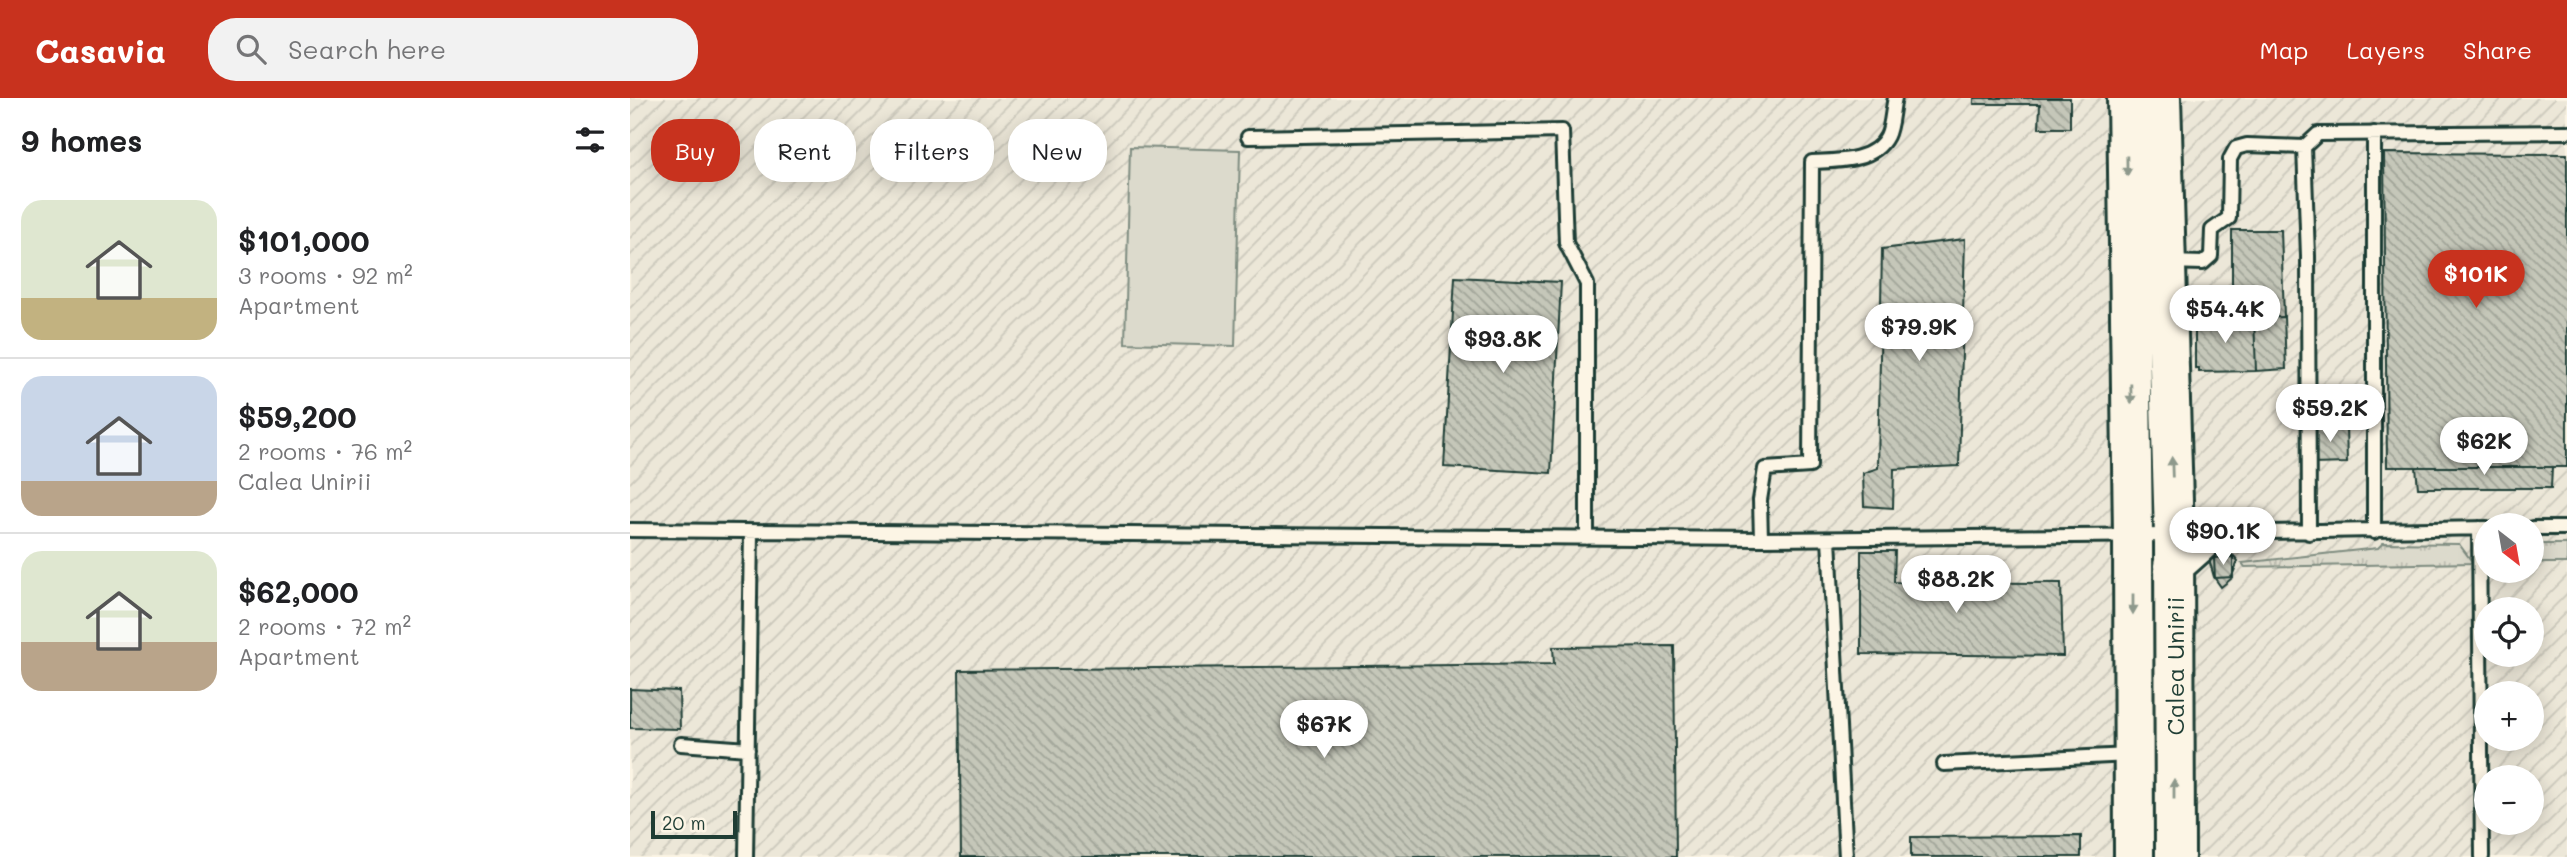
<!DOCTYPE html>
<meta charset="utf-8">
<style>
:root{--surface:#fff;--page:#f2f2f2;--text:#202124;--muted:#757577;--line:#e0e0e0;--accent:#c8321e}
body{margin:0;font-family:Mali,sans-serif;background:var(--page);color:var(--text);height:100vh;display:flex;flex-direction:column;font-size:26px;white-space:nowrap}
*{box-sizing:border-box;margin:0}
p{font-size:23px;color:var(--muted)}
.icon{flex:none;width:38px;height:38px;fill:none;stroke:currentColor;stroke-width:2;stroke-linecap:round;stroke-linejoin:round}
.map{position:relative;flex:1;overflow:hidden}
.sheet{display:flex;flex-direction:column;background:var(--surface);width:630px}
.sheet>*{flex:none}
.guide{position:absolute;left:21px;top:21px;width:665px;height:63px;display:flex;gap:14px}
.needle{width:46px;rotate:149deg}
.controls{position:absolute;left:1844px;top:415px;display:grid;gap:14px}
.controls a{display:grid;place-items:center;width:70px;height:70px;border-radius:50%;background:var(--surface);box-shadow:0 4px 18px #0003;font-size:35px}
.scale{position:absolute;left:21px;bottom:18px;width:86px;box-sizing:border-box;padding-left:7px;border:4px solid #1f3d34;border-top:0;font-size:19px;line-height:24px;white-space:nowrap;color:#1f3d34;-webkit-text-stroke:5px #fcf5e5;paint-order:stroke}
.price{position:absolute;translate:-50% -60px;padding:0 16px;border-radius:24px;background:#fff;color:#222;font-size:23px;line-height:46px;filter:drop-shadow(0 2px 4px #0008)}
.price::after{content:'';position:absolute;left:50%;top:42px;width:21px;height:16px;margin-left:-10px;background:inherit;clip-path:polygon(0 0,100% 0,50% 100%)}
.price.on{background:var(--accent);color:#fff}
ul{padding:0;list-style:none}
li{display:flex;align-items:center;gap:21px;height:175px;padding:0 21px}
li+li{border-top:2px solid var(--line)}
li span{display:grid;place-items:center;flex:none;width:196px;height:140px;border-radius:21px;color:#555}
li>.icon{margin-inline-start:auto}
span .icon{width:84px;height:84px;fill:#fffc;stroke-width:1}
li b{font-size:30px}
h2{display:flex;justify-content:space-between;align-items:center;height:84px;padding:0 21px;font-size:30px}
.pill{padding:0 24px;border-radius:28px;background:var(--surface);box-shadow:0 4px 18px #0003;font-size:24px;line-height:63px}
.pill.on{background:var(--accent);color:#fff}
header{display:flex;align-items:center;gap:42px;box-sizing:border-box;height:98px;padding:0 35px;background:var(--accent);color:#fff}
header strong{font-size:33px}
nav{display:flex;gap:38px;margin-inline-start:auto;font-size:24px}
.search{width:490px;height:63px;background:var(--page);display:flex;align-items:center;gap:18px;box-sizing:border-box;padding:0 24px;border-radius:28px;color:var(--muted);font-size:26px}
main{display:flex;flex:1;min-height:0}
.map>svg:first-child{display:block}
.industrial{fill:url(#industrial-furrows);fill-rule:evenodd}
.grass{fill:url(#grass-tufts);stroke:#7e8c80;stroke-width:2}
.pitch{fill:#dcdacc;stroke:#7e8c80;stroke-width:2}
.building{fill:url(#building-back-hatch);stroke:#1f3d34;stroke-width:2}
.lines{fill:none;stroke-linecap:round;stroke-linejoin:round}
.service-casing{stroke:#1f3d34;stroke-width:18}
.primary-casing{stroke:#1f3d34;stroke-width:44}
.service{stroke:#fcf5e5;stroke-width:12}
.primary{stroke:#fcf5e5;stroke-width:38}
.oneway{fill:#8e998c}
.labels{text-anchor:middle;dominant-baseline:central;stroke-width:6;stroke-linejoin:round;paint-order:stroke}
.street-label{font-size:24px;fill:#1f3d34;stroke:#fcf5e5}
</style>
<header>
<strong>Casavia</strong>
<div class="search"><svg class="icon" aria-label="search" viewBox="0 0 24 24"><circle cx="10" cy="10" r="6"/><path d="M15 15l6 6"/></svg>Search here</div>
<nav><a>Map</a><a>Layers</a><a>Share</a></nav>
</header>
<main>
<section class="sheet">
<h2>9 homes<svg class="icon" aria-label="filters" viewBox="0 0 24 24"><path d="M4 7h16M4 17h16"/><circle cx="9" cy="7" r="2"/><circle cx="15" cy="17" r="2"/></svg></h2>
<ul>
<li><span style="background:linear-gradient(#dfe7d0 70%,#c2b280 0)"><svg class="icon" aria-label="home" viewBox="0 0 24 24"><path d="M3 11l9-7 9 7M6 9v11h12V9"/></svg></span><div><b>$101,000</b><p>3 rooms · 92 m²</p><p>Apartment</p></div></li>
<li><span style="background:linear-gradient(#c9d6e8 75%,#b9a48a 0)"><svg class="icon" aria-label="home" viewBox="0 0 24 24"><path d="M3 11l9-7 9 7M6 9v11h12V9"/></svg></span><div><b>$59,200</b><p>2 rooms · 76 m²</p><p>Calea Unirii</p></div></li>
<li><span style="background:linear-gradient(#dfe7d0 65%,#b9a48a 0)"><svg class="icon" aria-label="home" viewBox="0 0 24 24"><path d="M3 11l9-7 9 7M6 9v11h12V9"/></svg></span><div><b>$62,000</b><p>2 rooms · 72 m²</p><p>Apartment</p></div></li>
</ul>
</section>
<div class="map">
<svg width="1937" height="759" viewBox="0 0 1937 759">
<defs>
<pattern id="industrial-furrows" width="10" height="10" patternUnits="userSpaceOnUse" patternTransform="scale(1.75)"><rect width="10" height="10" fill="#ece7d8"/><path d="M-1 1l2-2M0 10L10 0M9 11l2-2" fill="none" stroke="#cac7ba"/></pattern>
<pattern id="grass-tufts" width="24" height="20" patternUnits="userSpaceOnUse" patternTransform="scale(1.75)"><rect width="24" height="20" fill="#dcdacc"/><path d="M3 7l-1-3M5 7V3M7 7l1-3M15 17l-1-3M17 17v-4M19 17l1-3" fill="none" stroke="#bcbcb0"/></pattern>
<pattern id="building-back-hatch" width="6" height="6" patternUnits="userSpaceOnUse" patternTransform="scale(1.75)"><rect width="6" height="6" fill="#c5c7b9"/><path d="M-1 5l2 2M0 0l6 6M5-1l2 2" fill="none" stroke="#9fa397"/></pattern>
</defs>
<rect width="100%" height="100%" fill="#fcf5e5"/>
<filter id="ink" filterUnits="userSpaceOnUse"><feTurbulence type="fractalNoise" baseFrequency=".0143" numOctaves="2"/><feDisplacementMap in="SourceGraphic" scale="14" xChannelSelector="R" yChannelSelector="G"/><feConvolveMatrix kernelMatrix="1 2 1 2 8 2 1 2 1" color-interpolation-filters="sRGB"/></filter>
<g filter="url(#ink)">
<!-- industrial -->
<path class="industrial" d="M0,0H1937V759H0ZM1857,427H1902V472H1857ZM1857,511H1902V556H1857ZM1857,595H1902V640H1857ZM1857,679H1902V724H1857Z"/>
<!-- grass -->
<path class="grass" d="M1753,445L1829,446L1843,465L1615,469L1612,465L1748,450Z
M1902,446H1937V465H1902Z"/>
<!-- pitch -->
<path class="pitch" d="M500,49L610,52L605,248L495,245Z"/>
<!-- building -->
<path class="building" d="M1344,0H1440V30H1409L1410,6H1344Z
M1754,55L1937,56V369H1757Z
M1602,132H1651L1654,219L1602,221Z
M1335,141L1329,368L1264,371L1263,410L1234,408L1233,375L1248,370L1252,151Z
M825,179L931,184L921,375L814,369Z
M1654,219L1656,271L1626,273L1624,220Z
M1624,220L1626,273L1569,274V270H1565V227H1569V221Z
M1684,324L1716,327L1717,365L1683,366Z
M1786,369H1922L1921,390H1788Z
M1231,453H1265L1264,484L1431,485L1433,558L1231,556Z
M1593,453L1604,458L1608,463L1601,481L1591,489L1584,479L1580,465L1581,458Z
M1593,453L1604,458L1608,463L1601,481L1591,489L1584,479L1580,465L1581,458Z
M1593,453L1604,458L1608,463L1601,481L1591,489L1584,479L1580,465L1581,458Z
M1593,453L1604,458L1608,463L1601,481L1591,489L1584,479L1580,465L1581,458Z
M1603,459V479L1585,480L1584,460Z
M1044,548L1046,759H331L329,572L924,566L923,549Z
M0,591L49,593L50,631L0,630Z
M1451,738V759H1281V739Z"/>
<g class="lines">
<!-- service casing -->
<g class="service-casing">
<path id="service" d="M1744,35V434
M618,39L932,33L936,145L957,186V440
M1538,164L1573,165L1581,158L1582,132L1599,120L1600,61L1606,50L1617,47L1674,49
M1849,430L1852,759
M1902,430H1937
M0,432L1131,441L1540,437
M1582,435L1857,430
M1679,435L1678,158L1674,49L1688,36L1937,34
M1131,441L1130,402L1135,371L1180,368L1182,64C1207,63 1244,64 1257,38C1262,28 1262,11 1265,0
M1199,441L1216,759
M51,646L118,651
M1314,666L1500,657
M116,759L121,435"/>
</g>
<!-- primary casing -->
<g class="primary-casing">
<path id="primary" d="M1497,0L1503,437L1504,759
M1531,0L1544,437L1545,759
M1543,468L1580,435"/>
</g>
<!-- service -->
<use href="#service" class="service"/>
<!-- primary -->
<use href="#primary" class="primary"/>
</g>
<!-- one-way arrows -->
<defs><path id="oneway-solid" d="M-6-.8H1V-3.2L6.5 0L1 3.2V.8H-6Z" transform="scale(1.75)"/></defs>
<g class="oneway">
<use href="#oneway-solid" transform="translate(1497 68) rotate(89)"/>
<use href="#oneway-solid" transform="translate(1501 296) rotate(89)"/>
<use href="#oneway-solid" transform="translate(1542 369) rotate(-92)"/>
<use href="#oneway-solid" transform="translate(1503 506) rotate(90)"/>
<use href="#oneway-solid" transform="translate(1544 691) rotate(-90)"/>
</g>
</g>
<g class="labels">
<!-- street labels -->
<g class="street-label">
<text transform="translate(1544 568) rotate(-90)">Calea Unirii</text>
</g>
</g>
</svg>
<div class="controls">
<a><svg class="needle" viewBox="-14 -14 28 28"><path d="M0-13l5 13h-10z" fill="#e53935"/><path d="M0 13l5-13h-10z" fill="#757577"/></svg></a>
<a><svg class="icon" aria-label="locate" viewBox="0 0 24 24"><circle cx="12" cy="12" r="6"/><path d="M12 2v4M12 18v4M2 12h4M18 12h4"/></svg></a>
<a>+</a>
<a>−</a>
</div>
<div class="scale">20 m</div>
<b class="price on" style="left:1846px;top:212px">$101K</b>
<b class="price" style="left:1595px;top:247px">$54.4K</b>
<b class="price" style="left:1289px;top:265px">$79.9K</b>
<b class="price" style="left:873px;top:277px">$93.8K</b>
<b class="price" style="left:1700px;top:346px">$59.2K</b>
<b class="price" style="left:1854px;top:379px">$62K</b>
<b class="price" style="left:1593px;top:469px">$90.1K</b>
<b class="price" style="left:1326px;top:517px">$88.2K</b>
<b class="price" style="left:694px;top:662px">$67K</b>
<div class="guide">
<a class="pill on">Buy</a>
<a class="pill">Rent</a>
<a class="pill">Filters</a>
<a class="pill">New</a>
</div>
</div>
</main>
